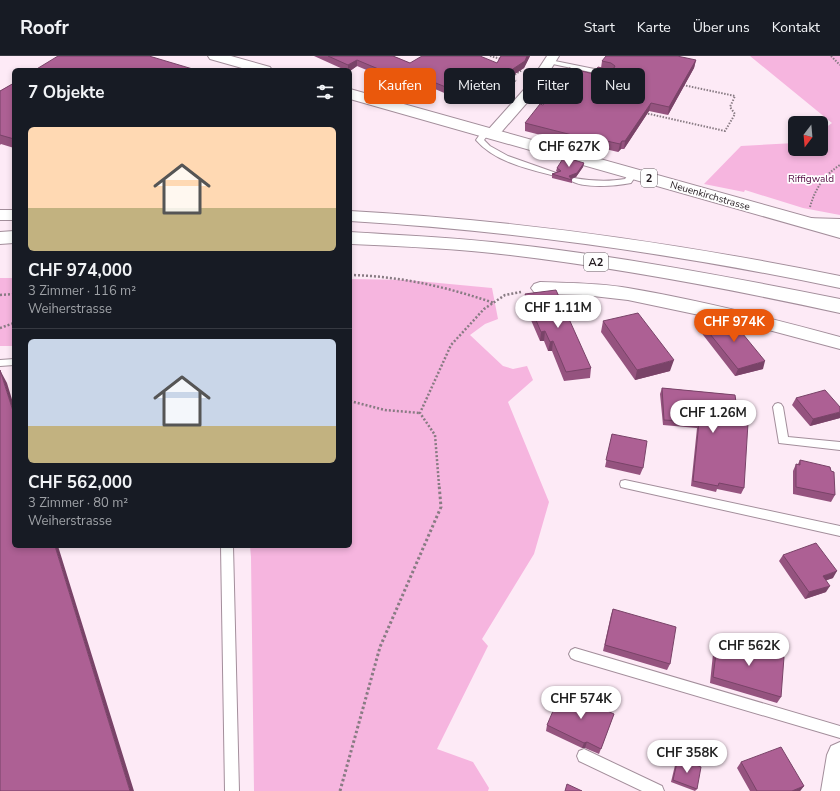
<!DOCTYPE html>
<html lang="de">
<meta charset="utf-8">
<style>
:root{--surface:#171b24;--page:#242831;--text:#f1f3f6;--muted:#9ea1a6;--line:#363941;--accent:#ea580c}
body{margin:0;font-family:"Nunito Sans",sans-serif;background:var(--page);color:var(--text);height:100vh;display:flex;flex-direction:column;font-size:15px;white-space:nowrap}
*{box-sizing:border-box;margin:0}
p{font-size:13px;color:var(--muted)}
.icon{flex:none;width:22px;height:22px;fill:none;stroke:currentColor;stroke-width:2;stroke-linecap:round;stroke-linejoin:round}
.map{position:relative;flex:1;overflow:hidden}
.side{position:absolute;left:12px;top:12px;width:340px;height:480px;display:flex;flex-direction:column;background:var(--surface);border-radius:6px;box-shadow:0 2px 6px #0003}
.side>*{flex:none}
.guide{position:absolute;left:364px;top:12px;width:380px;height:36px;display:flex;gap:8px}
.needle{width:26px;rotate:196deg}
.tools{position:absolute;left:788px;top:60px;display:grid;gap:8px}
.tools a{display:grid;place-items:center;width:40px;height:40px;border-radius:6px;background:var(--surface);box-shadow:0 2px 6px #0003;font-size:20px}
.price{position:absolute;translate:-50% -34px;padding:0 9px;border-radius:14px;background:#fff;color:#222;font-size:13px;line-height:26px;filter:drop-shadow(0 1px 2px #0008)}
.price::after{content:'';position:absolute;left:50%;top:24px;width:12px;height:9px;margin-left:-6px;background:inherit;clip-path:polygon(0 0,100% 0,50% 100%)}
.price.current{background:var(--accent);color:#fff}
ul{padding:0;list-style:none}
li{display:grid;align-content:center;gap:8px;height:212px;padding:0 16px}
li+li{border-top:1px solid var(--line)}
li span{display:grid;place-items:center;height:124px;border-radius:6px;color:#555}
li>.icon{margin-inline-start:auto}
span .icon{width:72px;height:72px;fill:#fffc;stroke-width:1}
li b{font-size:17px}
h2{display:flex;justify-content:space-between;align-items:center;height:48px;padding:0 16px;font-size:17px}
.pill{padding:0 14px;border-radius:6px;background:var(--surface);box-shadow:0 2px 6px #0003;font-size:14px;line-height:36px}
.pill.current{background:var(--accent);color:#fff}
header{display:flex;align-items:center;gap:24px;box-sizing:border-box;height:56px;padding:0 20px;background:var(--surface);border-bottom:1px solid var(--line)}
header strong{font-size:19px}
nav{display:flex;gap:22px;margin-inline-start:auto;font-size:14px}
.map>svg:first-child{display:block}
.green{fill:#f6b5df}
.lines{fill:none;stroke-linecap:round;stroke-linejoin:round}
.service-casing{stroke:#a38e9b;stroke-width:2}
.minor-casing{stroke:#a38e9b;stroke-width:2}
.primary-casing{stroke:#a38e9b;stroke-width:2}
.motorway-casing{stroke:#a38e9b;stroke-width:2}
.path-far2{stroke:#887b83;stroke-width:2;stroke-dasharray:1.5 1.5;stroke-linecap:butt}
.path-far1{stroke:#887b83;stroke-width:2.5;stroke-dasharray:2 2;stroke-linecap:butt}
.path{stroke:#887b83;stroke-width:3;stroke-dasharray:2.5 2.5;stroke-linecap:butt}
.service{fill:#fff;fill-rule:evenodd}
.minor{fill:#fff;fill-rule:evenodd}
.primary{fill:#fff;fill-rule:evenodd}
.motorway{fill:#fff;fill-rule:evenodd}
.wall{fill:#95537f}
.shaded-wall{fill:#794368}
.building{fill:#ad6094;stroke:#794368}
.labels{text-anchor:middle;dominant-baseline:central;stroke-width:3.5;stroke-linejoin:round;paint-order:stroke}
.far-park-label{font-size:10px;fill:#540b42;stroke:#fefefe}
.far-street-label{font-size:10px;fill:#221a1f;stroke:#fefefe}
.shield{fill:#fefefe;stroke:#645e62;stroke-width:1}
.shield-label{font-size:11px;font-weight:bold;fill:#221a1f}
</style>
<header>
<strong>Roofr</strong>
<nav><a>Start</a><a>Karte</a><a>Über uns</a><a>Kontakt</a></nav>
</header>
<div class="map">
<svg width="840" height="735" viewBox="0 0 840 735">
<rect width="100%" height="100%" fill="#fdeaf6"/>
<!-- green -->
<path class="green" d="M750,0H840V159L803,152L745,134L744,136L704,128L741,90L795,87V93H821V75L832,67Z
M0,222H14V290H0Z
M350,223L407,224L492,232L498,263L485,268L470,279L503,310L513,313L527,310L533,324L508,346L549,446L534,498L482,583L488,590L437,693L473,706L489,732L488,735H254L251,501L250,490H350Z"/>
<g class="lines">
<!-- service casing -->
<g class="service-casing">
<path id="service" d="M550,4L609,16L612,18L609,20L548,7L547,6Z
M483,74H489L490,76L484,84L490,90L508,100L559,118L555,120C528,113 495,106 476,84Z
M630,116H633L637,118L631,127C617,130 582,133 570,124L574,122C591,125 608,126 625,123Z
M14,303V309L0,310V304Z
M778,347L781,348L783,351L788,381L840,386V394L779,387L773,351L775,348Z
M625,424L840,470V480L625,432L621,431L620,428L621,425Z
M221,490H233L239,735H225Z
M575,592L840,670V682L575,604L571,602L569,598L571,594Z
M584,693L662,730L664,735H642L579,705L577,700L579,695Z"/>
</g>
<!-- minor casing -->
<g class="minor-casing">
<path id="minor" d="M547,0H559L538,34L497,81L492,82L487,81L485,78L487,75L528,29Z
M806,162L840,163V173L800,170L798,167L800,164Z
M540,226C570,227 599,227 628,232C700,244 770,262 840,281V293L761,272L628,244L584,239L540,238L534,236L531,232L534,228Z
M840,686V735H821L827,699L831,690Z"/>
</g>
<!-- primary casing -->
<g class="primary-casing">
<path id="primary" d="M208,0H231L270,11L272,14H249L210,3Z
M350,33L840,170V182L350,43Z"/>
</g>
<!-- motorway casing -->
<g class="motorway-casing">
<path id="motorway" d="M0,154H14V164H0Z
M350,155C516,164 677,187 840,220V232C677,198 517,175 350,165Z
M14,175V187L0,188V176Z
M350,176C397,179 445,181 492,186C609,198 725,220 840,243V257C725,232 609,210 492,197C445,192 397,190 350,188Z"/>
</g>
<!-- path-far2 -->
<path class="path-far2" d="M490,0L501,3
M831,0L840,9
M510,22L516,25
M499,46L482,39L522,14
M645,57L725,75L735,58L730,51L735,40L683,29
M810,151C815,133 824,119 840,109"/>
<!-- path-far1 -->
<path class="path-far1" d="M350,219C400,220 447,231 494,247
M0,239L14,238
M0,272L14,267
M350,345L385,354L420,357
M439,429L435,379L420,357L451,289L484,253L505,239L521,236"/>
<!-- path -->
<path class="path" d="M340,735L380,591L441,451L439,428"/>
<!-- service -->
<use href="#service" class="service"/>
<!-- minor -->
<use href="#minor" class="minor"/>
<!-- primary -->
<use href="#primary" class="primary"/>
<!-- motorway -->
<use href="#motorway" class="motorway"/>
</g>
<!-- wall -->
<path class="wall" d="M314,0H393L410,7H497L501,0H530L524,12L483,39V36L468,47L416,25L407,31L357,10L350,15V14H345Z
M696,4L694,12L668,59L649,55L624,93H621L618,96L597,91L591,99L571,93L572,87L525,75V67L601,12L602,5Z
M14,27V92L1,88L0,89V35Z
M584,107L583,111L576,121L571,123L572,124V127L552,122V118L557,116L556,115L557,112Z
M525,238L591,312L590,322L564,325L552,295H548L544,285H540L524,248Z
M603,265L670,315L635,324L601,276Z
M702,268L763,313L735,320L700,275Z
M662,332L735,339L744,432L741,438L717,433L716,436L691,430L697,372L663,369L660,338Z
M796,342L840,362L810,370L792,349Z
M612,378L643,412L640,419L605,411Z
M800,404L831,415L835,439L831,446L793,438V415L796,408H798Z
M783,499L833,522L826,524V536L805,543L779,505Z
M613,553L670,608L667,614L603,595L611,559Z
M718,582L781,641L777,647L710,627L714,588Z
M614,658L599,698L585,692H582L546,675L547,669Z
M678,702L697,733L695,735L671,726L676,705Z
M741,706L804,730L800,735H750L737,712Z"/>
<!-- shaded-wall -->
<path class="shaded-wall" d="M527,0H530L524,12L483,39V36L468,47V40Z
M357,4V10L350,15V14H348V9Z
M696,4L694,12L668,59L669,51Z
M416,19V25L407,31V25Z
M651,47L649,55L624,93L625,85Z
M598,83L597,91L591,99L592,91Z
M622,85L621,93L618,96L620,88Z
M584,107L583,111L576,121L570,123L569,120Z
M545,275L544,285H540L541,276Z
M553,285L552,295H548L550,286Z
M674,304L670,315L635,324L637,314Z
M765,305L763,313L735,320L738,313Z
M0,314L7,327L14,350V358Z
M840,356V362L810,370L813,363Z
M55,490H58L134,735H130Z
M837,515L833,522L819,527L823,520Z
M830,530L826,536L805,543L809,536Z
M587,686L585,692H582L584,687Z
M804,730L800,735H792Z"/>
<!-- building -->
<path class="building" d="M58,0H149L196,14H35Z
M328,0H393L410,7L422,0H480L497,7L501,0H527L525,5L484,32L486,28L468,40L416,19L407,25L357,4L348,9Z
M606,0H677L696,4L669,51L651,47L625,85H622L620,88L598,83L592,91L572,85L576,80L525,67L540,48L543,49L569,12L594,18L598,11L610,14L614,12L615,10L611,7L602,5Z
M14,27V83L0,79V35Z
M564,101L584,107L577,117L569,120L572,124L552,118L561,115L557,112Z
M556,234L591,312L566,316L553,285L550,286L545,275L541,276L525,238Z
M638,257L674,304L637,314L603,265Z
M729,261L765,305L738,313L702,268Z
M0,314L14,358V490H55L130,735H0Z
M662,332L735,339L737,353L746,354L748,367L744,432L719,427L718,430L693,425L699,366L664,364Z
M825,334L840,351V356L813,363L796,342Z
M612,378L647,385L643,412L606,404Z
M800,404L830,411L831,415L834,416L835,439L796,431V408L800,409Z
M816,487L837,515L823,520L830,530L809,536L783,499Z
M613,553L676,571L670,608L605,589Z
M718,582L784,601L781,641L713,621Z
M562,634L614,658L601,693L587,686L584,687L547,669Z
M781,691L804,730L792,735H757L741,706Z
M678,702L701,711L697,733L673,724Z
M567,728L582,735H565Z"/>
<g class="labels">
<!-- far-park labels -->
<g class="far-park-label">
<text x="811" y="123">Riffigwald</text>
</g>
<!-- far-street labels -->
<g class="far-street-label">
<text transform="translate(710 140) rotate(16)">Neuenkirchstrasse</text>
</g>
<!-- shield labels -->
<g class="shield">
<rect x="641" y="113" width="16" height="18" rx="3"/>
<rect x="584" y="197" width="24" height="18" rx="3"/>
</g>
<g class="shield-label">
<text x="649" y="122">2</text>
<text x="596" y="206">A2</text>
</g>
</g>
</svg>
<div class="tools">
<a><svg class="needle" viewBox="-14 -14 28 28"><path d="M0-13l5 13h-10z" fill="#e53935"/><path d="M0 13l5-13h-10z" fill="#9ea1a6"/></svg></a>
</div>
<b class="price" style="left:569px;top:112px">CHF 627K</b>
<b class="price" style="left:558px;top:273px">CHF 1.11M</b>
<b class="price current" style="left:734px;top:287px">CHF 974K</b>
<b class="price" style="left:713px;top:378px">CHF 1.26M</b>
<b class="price" style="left:749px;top:611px">CHF 562K</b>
<b class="price" style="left:581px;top:664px">CHF 574K</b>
<b class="price" style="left:687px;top:718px">CHF 358K</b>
<div class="guide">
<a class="pill current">Kaufen</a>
<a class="pill">Mieten</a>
<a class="pill">Filter</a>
<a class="pill">Neu</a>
</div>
<section class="side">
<h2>7 Objekte<svg class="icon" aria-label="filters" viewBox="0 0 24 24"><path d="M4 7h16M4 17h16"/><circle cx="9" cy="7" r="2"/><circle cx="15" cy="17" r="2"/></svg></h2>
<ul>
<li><span style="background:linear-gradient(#ffd9b3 65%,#c2b280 0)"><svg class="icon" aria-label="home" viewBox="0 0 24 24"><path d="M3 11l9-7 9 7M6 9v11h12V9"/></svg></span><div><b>CHF 974,000</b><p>3 Zimmer · 116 m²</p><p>Weiherstrasse</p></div></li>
<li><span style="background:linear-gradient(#c9d6e8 70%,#c2b280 0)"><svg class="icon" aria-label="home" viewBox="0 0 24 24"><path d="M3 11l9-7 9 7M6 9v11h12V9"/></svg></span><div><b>CHF 562,000</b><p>3 Zimmer · 80 m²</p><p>Weiherstrasse</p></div></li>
</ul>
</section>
</div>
